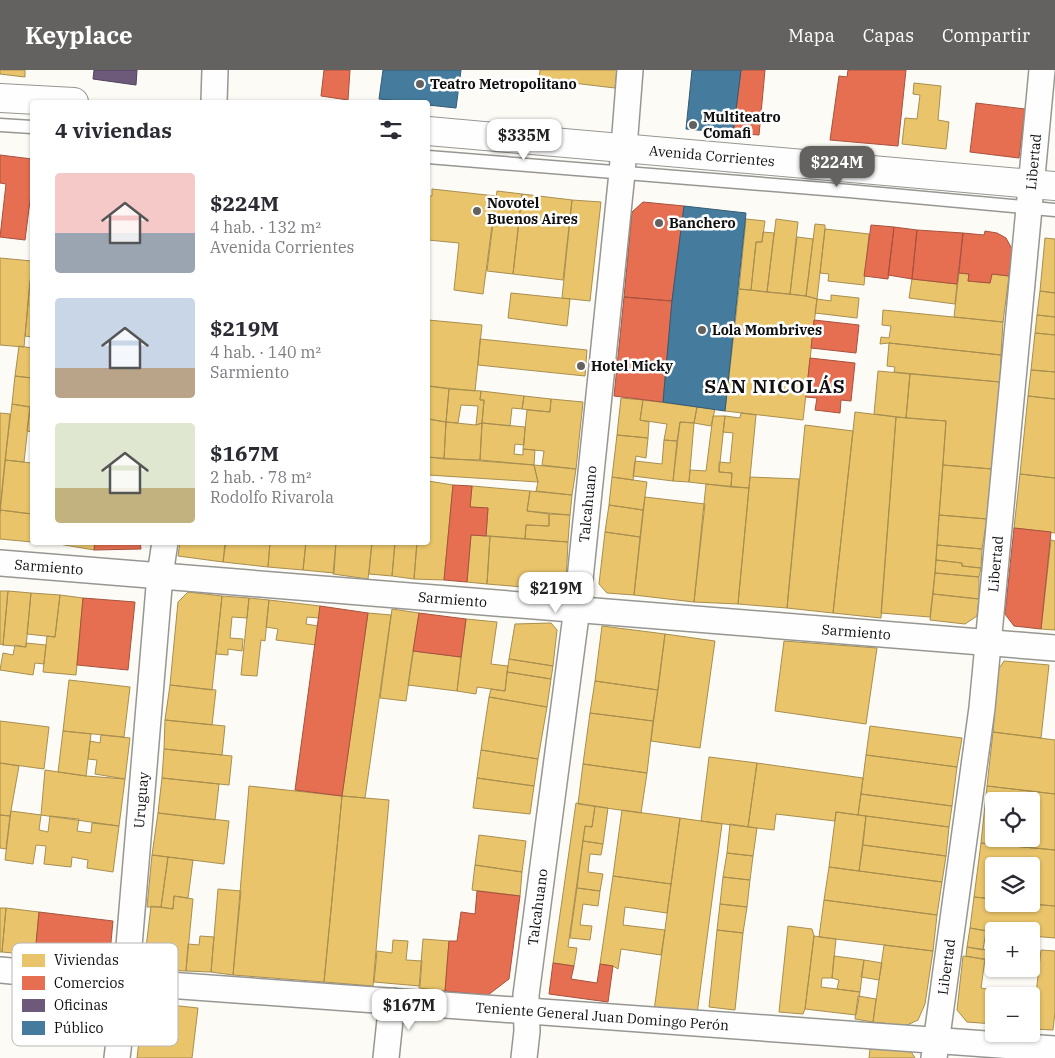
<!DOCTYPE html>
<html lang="es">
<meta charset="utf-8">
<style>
:root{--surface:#fff;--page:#f2f2f3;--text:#2b2b33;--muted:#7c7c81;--accent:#636260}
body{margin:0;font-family:"IBM Plex Serif",serif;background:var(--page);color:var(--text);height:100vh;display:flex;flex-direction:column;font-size:19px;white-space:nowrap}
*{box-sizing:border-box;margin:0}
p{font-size:16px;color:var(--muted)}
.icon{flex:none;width:28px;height:28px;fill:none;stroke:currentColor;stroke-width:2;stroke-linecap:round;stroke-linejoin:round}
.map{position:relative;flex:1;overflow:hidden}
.drawer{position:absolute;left:30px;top:30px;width:400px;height:445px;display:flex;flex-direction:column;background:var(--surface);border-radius:5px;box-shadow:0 1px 4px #0004}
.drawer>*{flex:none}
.tools{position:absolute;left:985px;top:722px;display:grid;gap:10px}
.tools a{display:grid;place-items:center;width:55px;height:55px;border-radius:5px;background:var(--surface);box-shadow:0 1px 4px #0004;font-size:25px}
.price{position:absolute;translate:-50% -42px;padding:0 11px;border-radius:10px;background:#fff;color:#222;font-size:16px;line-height:32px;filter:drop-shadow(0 1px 2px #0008)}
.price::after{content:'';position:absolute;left:50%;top:30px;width:15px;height:11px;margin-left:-8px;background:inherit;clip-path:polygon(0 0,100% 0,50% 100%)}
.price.current{background:var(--accent);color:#fff}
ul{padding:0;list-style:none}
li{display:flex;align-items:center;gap:15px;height:125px;padding:0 25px}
li span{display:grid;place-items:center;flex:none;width:140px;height:100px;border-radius:5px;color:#555}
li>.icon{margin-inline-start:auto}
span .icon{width:60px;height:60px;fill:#fffc;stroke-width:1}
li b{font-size:21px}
h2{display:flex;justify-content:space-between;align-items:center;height:60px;padding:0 25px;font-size:21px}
header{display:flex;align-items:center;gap:30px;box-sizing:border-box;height:70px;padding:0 25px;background:var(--accent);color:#fff}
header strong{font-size:24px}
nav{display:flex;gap:28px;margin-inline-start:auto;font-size:18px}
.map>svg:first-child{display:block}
.homes{fill:#e9c46a;stroke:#a88e4f;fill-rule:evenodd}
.shops{fill:#e76f51;stroke:#a6523e}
.offices{fill:#6d597a;stroke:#51435a}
.public{fill:#457b9d;stroke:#355b73}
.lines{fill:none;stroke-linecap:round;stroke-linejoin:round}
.service-casing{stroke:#969693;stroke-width:15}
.minor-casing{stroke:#969693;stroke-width:28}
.tertiary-casing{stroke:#969693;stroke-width:30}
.service{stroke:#fffefe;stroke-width:12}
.minor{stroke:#fffefe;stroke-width:25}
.tertiary{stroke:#fffefe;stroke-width:28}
.poi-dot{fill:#636260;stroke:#fff;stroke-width:2}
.labels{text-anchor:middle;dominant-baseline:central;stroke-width:5;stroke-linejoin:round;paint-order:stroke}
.poi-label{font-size:14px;font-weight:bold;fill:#101010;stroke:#fff;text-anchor:start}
.street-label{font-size:14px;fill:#101010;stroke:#fff}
.district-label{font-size:19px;font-weight:bold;letter-spacing:1px;fill:#101010;stroke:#fff}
.key{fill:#fff;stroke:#b7b7b7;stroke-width:1}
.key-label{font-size:14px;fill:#101010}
</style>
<header>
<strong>Keyplace</strong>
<nav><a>Mapa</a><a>Capas</a><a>Compartir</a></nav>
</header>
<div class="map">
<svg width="1055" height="988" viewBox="0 0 1055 988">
<rect width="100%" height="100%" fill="#fcfbf5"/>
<!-- homes -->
<path class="homes" d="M0,0H25V7L0,4Z
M540,0H617L615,18L539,9Z
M914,13L941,16L938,50L949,52L946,79L902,74L905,48L917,49L920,25L913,24Z
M432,119L496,126L483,224L454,220L459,173L428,170V126H432Z
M497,121L522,124L513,204L487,201Z
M522,124L572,130L563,210L513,204Z
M572,130L601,132L590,231L562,228Z
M746,149L765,151L762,172H756L751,220L739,219Z
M776,149L798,152L790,224L767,222Z
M815,154L825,155V159L817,229L806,226Z
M825,159L869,164L864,215L828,211L829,204L820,203Z
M763,162L774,163L767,222L751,220L756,172H762Z
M797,167L813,169L806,226L790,224Z
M1045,168L1055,169V223L1040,221Z
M0,188L32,191L24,277L0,275Z
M959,203L969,204L968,211L990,213L992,204L1009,206L1003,252L954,247Z
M912,209L957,214L955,234L909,228Z
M30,211H32V267L25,266Z
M739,219L806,226L817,229L803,350L725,341Z
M1040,221L1055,223V247L1037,245Z
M511,223L570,229L567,256L508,248Z
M831,225L859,228L857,248L815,243L817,229L831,231Z
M883,240L1003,252L1001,285L889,273L880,274L881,267L889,268L891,256L882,255Z
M1037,245L1055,247V265L1035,263Z
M428,250L482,255L475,321L428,316Z
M1035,263L1055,265V302L1031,300Z
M480,269L587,280L585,306L478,295Z
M889,273L1001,285L1000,312L894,302L895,297L887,296Z
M19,276L32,278V308L15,306Z
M1031,300L1055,302V329L1028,326Z
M878,301L910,304L906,348L874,344Z
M910,304L1000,312L992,399L943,395L946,351L906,348Z
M15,306L32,308V362L27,361L30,337L12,334Z
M428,316L449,319L446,352L428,349Z
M449,319L481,321L480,330H484L482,353L476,355L478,336L461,335L458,353L446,352Z
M481,321L524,326L522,339L512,338L510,356L482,353L484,330H480Z
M524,326L551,329L550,342L522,339Z
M1028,326L1055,329V408L1020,404Z
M621,328L643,330L640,350L649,352L648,368L617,365Z
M551,329L583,332L576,399L542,395L544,381L523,379L527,340L550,342Z
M643,330L697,337L694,353L680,352L677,371L664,370L667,354L640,350Z
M12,334L30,337L24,392L5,390Z
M697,337L715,339L711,356L694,353Z
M855,342L896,347L881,548L833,543Z
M0,343L10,344L0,443Z
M741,343L756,345L749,418L731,417L732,403L719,402V392L730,393L733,363L723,362L725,346L740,348Z
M713,346H725L719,402L732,403L731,417L689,412L690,400L706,401Z
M896,347L946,351L935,503L930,547L881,543Z
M428,349L446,352L444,389L428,387Z
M446,352L476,355L482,353L480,390L444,389Z
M680,352L694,353L689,412L673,411Z
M482,353L525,357L524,375L515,374L514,384L523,385V379L535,380L534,395L480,390Z
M805,355L853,361L833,543L787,538Z
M617,365L648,368L646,388L636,386L633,410L612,407Z
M664,370L677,371L673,411L633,406L635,391L662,394Z
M428,387L534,395L538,412L428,405Z
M5,390L32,393V444L0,440Z
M534,395L576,399L572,425L536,421L538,412Z
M943,395L992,399L987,449L939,445Z
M1020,404L1055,408V463L1014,458Z
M612,407L647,412L643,440L609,435Z
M750,407L799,409L787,538L738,534Z
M428,411L453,415L444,510L414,509L417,472H428Z
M706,414L749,418L738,534L694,532Z
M472,416L530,421L527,441L549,444V456L526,455L525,469L486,466L488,438L470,437Z
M530,421L572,425L570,445L527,441Z
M645,427L705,434L694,532L634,525Z
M609,435L643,440L640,467L605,462Z
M0,440L32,444V472L0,469Z
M549,444L570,445L568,472L525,469L526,455L549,456Z
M939,445L987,449L982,479L937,475Z
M605,462L640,467L634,525L607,523L599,514Z
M471,465L490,466L487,514L467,512Z
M490,466L568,472L566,512L559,520L487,514Z
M1051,470L1055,471V560L1041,559Z
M47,472H95L94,480Z
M180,472H226L223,492L178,486Z
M225,472H270L268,497L223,492Z
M270,472H306L303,500L268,497Z
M306,472H336L334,503L303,500Z
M336,472H372L368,509L333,504Z
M372,472H395L392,506L369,504Z
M395,472H417L414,509L392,506Z
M937,475L982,479L981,498L962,496V493L936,490Z
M936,490L962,493V496L981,498L979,507L935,503Z
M935,503L979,507V529L933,524Z
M0,521H8L3,575L0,574Z
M8,521L31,523L26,577L3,575Z
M188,522L222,526L212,620L170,615L178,532Z
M31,523L60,525L55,567L27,564Z
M933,524L979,529L977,546L965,554L930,550Z
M60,525L83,528L76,605L43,602L47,566L55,567Z
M222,526L249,528L247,548L232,547L230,568L243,569L242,581L228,579V585L216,584Z
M249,528L269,530L265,571L261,570L257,606L241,605Z
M269,530L320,536L319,548L307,547L306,554L318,556L316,575L276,570L278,559L266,557Z
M392,539L419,543L406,631L380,628Z
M368,543L391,545L365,728L342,726Z
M466,549L497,552L491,594L508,596L505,621L477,617L476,624L457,621Z
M551,553L557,560L553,596L509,589L515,554Z
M602,556L665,564L658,620L595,611Z
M665,564L715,571L700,678L651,671Z
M784,571L877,578L866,654L775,641Z
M26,573L46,575L44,594L35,593L33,605L0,600L3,583L13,585L15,575L26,577Z
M413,581L461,587L457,621L408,615Z
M509,589L553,596L551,609L507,602Z
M1004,591L1049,595L1041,668L993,662L998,600Z
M507,602L551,609L547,637L489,627L491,619L505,621Z
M69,610L130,617L124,667L63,661Z
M595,611L658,620L653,651L590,643Z
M170,615L216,620L212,655L165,650Z
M489,627L547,637L538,689L481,680Z
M590,643L653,651L647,703L583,694Z
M165,650L225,656L222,685L164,679Z
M0,651L49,657L44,699L0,693Z
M870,656L962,668L957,697L866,685Z
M63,661L91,664L86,706L58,702Z
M993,662L1055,670V724L987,716Z
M101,665L130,668L125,709L95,704L97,690L88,689L90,671L100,673Z
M164,679L232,686L229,715L162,708Z
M481,680L538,689L534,716L477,708Z
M866,685L957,697L952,736L861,724Z
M709,687L757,693L748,757L701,751Z
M0,693L19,696L10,746L0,745Z
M757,693L863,708L858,745L836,742L835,751L776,744L774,760L748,757Z
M583,694L647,703L641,743L578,734Z
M45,700L86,706L125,709L119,756L41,745Z
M162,708L219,714L215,750L158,743Z
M477,708L534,716L530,744L473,738Z
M249,716L342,726L324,912L233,905Z
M987,716L1055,724V780L981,773ZM994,731H1031V769H994Z
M861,724L952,736L949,757L858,745Z
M342,726L389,730L373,916L324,912Z
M576,733L595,736L592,757L585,756L568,877L577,878L574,896L553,893Z
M595,736L608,738L603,774L583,771L585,756L592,757Z
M622,740L680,748L671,814L613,806Z
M11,741L41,745L39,760L48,762L50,746L79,749L77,761L91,763L92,753L119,756L113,802L87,798L88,790L72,787L71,797L44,794L46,776L36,775L33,794L5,790Z
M836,742L866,746L859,801L829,797Z
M158,743L229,751L224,794L152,785Z
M0,745L10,746L6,779L0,778Z
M866,746L949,757L946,786L863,775Z
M680,748L722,754L697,944L654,941Z
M730,754L757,758L753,786L727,783Z
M479,765L526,771L522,802L475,795Z
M583,771L603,774L601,785L590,784L588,802L603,804L600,821L577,818Z
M981,773L1055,780V836L1031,834V796H994V829L974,827Z
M863,775L946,786L942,812L859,801Z
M727,783L753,786L750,810L723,807Z
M152,785L168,787L161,837H147Z
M168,787L193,790L188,828L174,826L173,839L161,837Z
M475,795L522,802L520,826L472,820Z
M829,797L942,812L937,845L824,830Z
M613,806L671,814L667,843L625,837L623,855L665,860L661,885L621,879L618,899L613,896L600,894Z
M723,807L750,810L747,837L720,834Z
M577,818L600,821L598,836L583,834L580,855L592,856L590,870L570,868Z
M218,819L241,821L233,905L211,902Z
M174,826L193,829L186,901L162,900L146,878L151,836L173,839Z
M974,827L994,829V834H1031L1055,836V868L1031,866V861L994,862L970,858Z
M824,830L937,845L933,881L819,867Z
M720,834L747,837L743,863L717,860Z
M0,838H6L2,882H0Z
M6,838L39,842L35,885L2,882Z
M788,856L812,859L814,866L805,939L803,944L779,942Z
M970,858L986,861L983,880L967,877Z
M717,860L743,863L735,940L709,937Z
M200,866L214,867L211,902L186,901L188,874L199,875Z
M814,866L836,869L832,908H822L821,917L860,922L856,945L805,939Z
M423,869L449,871L445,921L419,918Z
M393,870L408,871L406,890L422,891L420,916L374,912L377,881L392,883Z
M884,875L933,881L925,934L918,950L905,956L873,952Z
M967,877L988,880L987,890L966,886Z
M1041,880L1055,881V942L1053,960L1032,959Z
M834,886L864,890L860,922L837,919L839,910L832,908Z
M963,886L985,889L981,918L987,919L986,931H994V954L967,952L957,940Z
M864,890L882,893L879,910L861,907Z
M858,926L876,929L873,952L855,949Z
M161,934L198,938L192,988H137L142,947L148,937Z
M870,979L910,980L915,988H869Z"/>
<!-- shops -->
<path class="shops" d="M324,0H350L348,30L321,26Z
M741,0H765L759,65L733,63Z
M848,0H906L898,76L830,70L839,6L847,7Z
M976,33L1025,39L1019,88L970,82Z
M0,85L32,89V115L25,170L0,167L6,114L0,113Z
M643,132L684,136L672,231L624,227L632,142Z
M871,155L894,157L888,209L864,206Z
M894,157L917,160L912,209L888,205Z
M917,160L963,163L957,214L912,209Z
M985,161L997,163L1006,168L1012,179L1009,206L992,204L990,213L968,211L969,204L959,203L963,163L984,165Z
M624,227L672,231L663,332L614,326Z
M814,250L859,255L856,283L811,278Z
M810,288L855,293L851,331L841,330L840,343L815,340L817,328L806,327Z
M453,415L472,416L470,437L488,438L486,466L471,465L467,512L444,510Z
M1014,458L1051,462L1041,559L1014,556L1005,544Z
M95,472H140L141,479L94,480Z
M83,528L135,532L128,600L77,595Z
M320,536L368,543L342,726L295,720Z
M419,543L466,549L461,587L413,581Z
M477,821L520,826L509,909L488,925L445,921L449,871H457L461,842L475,844Z
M39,842L113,851L109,893L35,885Z
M553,893L574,896L571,909L597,913L600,894L613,896L608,932L549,924Z"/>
<!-- offices -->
<path class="offices" d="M94,0H137L136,15L93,9Z"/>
<!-- public -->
<path class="public" d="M383,0H461L456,38L428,35V32H410L379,29Z
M692,0H741L733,63L686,59Z
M684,136L746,143L725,341L663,332L672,231Z"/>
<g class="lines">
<!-- service casing -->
<g class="service-casing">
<path id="service" d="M0,55L32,57
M428,87L849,121L1055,140"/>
</g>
<!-- minor casing -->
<g class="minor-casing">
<g id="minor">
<path d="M214,32L215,0"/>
<path id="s1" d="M0,493L1055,578"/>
<path id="s2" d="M0,900L126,912L1055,979"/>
<path id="s3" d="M117,988L126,912L160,505L165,472"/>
<path d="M386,988L392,931"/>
<path id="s4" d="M524,988L527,961L526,925L577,538L622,103L630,0"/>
<path id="s5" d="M934,988L982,638L1042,0"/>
</g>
</g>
<!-- tertiary casing -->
<g class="tertiary-casing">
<g id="tertiary">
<path d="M0,28L74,32"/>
<path id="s6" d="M428,61L1055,116"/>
</g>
</g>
<!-- service -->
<use href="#service" class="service"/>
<!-- minor -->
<use href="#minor" class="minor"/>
<!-- tertiary -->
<use href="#tertiary" class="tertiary"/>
</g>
<!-- markers -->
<g class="poi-dot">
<circle cx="420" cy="14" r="5"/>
<circle cx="693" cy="55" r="5"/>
<circle cx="477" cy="141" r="5"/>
<circle cx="659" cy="153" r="5"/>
<circle cx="702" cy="260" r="5"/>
<circle cx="581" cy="296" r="5"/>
</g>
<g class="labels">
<!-- poi labels -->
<g class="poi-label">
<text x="430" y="14">Teatro Metropolitano</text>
<text x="703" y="47">Multiteatro<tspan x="703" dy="16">Comafi</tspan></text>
<text x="487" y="133">Novotel<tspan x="487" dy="16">Buenos Aires</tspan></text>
<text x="669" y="153">Banchero</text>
<text x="712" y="260">Lola Mombrives</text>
<text x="591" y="296">Hotel Micky</text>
</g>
<!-- street labels -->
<g class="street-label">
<text stroke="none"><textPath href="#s6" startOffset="285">Avenida Corrientes</textPath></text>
<text stroke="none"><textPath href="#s5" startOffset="902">Libertad</textPath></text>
<text stroke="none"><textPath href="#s4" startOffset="558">Talcahuano</textPath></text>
<text stroke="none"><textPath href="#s5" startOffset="498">Libertad</textPath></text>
<text stroke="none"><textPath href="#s1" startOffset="49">Sarmiento</textPath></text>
<text stroke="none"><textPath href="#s1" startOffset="454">Sarmiento</textPath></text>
<text stroke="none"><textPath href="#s1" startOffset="859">Sarmiento</textPath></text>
<text stroke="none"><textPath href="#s3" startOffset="259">Uruguay</textPath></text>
<text stroke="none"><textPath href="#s4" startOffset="152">Talcahuano</textPath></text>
<text stroke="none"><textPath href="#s5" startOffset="92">Libertad</textPath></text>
<text stroke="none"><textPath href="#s2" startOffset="604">Teniente General Juan Domingo Perón</textPath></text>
</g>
<!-- district labels -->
<g class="district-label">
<text x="775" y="316">SAN NICOLÁS</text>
</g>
</g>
<!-- legend -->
<rect x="12" y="873" width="166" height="103" rx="8" class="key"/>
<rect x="22" y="884" width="23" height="13" fill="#e9c46a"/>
<rect x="22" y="906" width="23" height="14" fill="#e76f51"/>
<rect x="22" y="929" width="23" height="13" fill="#6d597a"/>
<rect x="22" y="951" width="23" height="14" fill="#457b9d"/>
<g class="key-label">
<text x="54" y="895">Viviendas</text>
<text x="54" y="918">Comercios</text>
<text x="54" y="940">Oficinas</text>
<text x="54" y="963">Público</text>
</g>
</svg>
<div class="tools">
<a><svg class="icon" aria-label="locate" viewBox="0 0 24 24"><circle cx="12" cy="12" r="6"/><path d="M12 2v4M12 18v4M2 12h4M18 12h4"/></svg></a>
<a><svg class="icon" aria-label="layers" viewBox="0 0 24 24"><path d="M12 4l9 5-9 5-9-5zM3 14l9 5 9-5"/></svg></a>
<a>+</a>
<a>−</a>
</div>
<b class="price" style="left:524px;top:91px">$335M</b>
<b class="price current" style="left:837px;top:118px">$224M</b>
<b class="price" style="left:556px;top:544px">$219M</b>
<b class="price" style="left:409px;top:961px">$167M</b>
<section class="drawer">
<h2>4 viviendas<svg class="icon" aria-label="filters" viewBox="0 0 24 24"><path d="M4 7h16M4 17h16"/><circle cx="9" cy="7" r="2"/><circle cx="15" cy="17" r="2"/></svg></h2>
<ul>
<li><span style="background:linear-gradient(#f6c9c9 60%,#9aa5b1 0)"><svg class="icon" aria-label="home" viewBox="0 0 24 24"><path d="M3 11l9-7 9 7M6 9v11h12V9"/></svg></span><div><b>$224M</b><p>4 hab. · 132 m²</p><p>Avenida Corrientes</p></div></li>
<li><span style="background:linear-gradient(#c9d6e8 70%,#b9a48a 0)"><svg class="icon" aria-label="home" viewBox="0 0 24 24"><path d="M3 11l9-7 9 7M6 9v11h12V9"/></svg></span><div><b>$219M</b><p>4 hab. · 140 m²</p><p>Sarmiento</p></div></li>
<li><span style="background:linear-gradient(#dfe7d0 65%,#c2b280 0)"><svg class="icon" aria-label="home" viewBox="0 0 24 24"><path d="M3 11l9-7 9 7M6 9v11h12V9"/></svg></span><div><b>$167M</b><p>2 hab. · 78 m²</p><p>Rodolfo Rivarola</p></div></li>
</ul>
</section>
</div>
